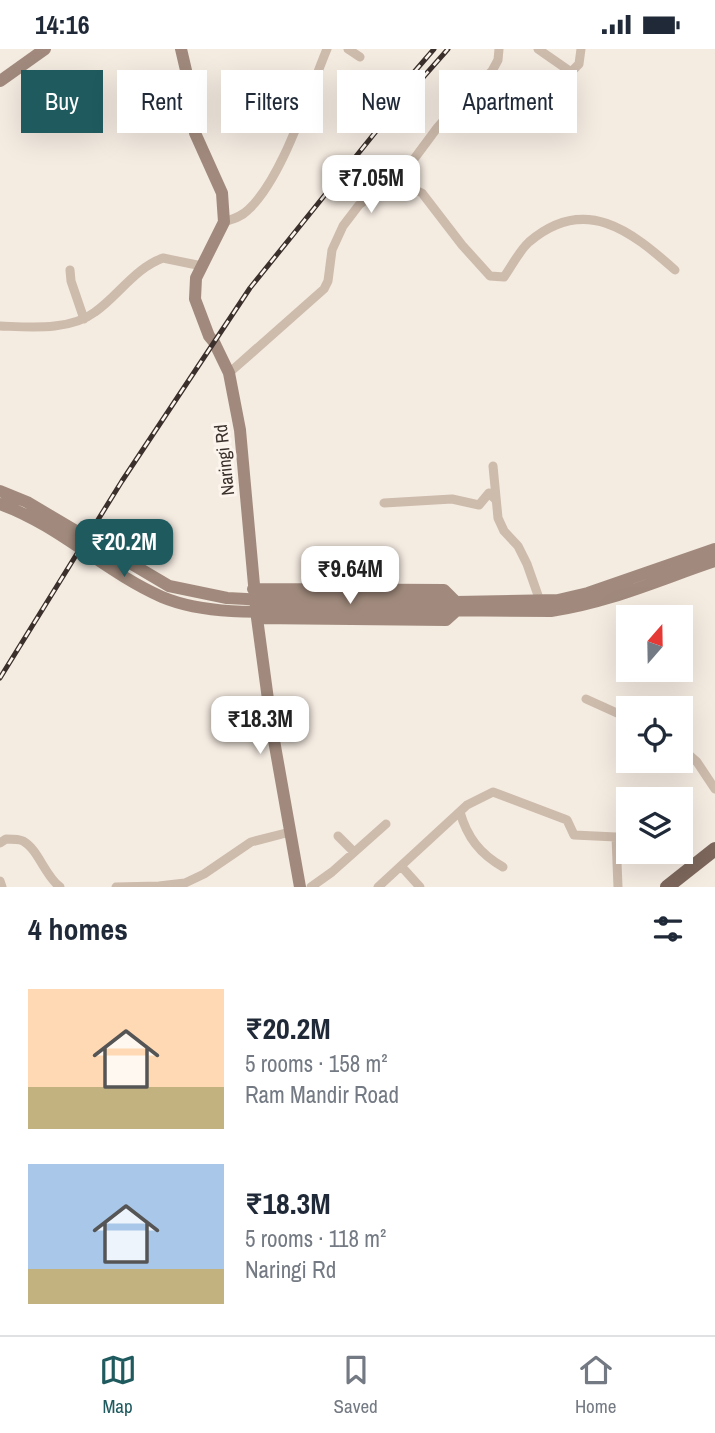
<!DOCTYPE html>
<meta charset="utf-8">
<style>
:root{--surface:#fff;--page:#f6f6f7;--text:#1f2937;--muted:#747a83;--line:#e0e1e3;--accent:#1f5a5e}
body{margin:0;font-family:"Archivo Narrow",sans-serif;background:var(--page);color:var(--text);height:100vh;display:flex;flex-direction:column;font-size:26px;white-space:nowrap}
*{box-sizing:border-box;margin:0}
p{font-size:23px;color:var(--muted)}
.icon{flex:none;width:38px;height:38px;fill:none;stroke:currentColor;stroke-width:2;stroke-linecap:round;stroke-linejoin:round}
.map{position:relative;height:838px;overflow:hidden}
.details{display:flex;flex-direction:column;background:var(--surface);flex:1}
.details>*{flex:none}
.top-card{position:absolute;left:21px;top:21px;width:674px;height:63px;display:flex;gap:14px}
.needle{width:46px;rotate:20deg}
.tools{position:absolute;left:616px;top:556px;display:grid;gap:14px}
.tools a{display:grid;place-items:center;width:77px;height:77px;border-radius:0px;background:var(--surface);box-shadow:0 7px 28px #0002;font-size:35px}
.price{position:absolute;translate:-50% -60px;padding:0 16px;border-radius:14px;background:#fff;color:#222;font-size:23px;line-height:46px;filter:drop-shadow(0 2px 4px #0008)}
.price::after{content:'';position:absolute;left:50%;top:42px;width:21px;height:16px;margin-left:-10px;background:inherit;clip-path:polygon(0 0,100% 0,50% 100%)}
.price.current{background:var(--accent);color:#fff}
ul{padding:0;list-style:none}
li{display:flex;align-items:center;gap:21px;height:175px;padding:0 28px}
li span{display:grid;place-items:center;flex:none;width:196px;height:140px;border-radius:0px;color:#555}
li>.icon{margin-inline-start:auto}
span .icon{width:84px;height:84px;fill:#fffc;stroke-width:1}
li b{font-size:30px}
h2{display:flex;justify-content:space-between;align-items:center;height:84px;padding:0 28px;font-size:30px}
.tag{padding:0 24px;border-radius:0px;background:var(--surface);box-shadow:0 7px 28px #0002;font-size:24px;line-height:63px}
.tag.current{background:var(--accent);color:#fff}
.status{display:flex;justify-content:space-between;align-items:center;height:49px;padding:0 35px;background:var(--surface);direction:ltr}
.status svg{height:19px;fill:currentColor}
.dock{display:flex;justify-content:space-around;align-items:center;height:98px;border-top:2px solid var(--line);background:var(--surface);font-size:19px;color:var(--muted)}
.dock a{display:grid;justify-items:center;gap:4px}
.dock .current{color:var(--accent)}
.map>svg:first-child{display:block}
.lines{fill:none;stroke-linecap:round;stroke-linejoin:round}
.street{stroke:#cdbbac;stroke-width:9}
.secondary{stroke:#a18a7d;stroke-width:12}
.primary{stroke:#7d675c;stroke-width:14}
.rail-casing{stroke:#3b302b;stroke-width:5}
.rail{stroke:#fbf5ee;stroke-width:2.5;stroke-dasharray:8;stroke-linecap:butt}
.secondary-bridge{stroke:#a18a7d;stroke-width:12}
.labels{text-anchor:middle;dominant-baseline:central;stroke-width:6;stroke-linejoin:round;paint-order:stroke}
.street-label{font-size:18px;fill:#3b302b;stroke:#fbf5ee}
</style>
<div class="status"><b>14:16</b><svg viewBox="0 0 49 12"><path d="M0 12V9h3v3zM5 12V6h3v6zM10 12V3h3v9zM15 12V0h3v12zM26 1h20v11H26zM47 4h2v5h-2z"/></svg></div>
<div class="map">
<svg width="715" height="838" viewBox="0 0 715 838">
<rect width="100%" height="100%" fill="#f4ebe1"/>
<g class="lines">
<!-- street -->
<path class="street" d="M348,0L360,8
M538,0L571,23L579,15L581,0
M397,133L422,144L462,196L490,227L504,228C512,217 519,202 529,193C585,145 631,182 675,221
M224,173C233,170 241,168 248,161C283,129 308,45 327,0
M70,221L71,232L84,270
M0,277C30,278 70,282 95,263C118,247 135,219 163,209L202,217
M229,324L324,240L328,232L332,201L343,177L359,156L376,143L397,133L437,79L458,55L492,22L498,11L499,0
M493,417L498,469L504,482L518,497L527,515L540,552
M384,454L452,450L479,456L489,444L495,450
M586,650L628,669
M681,699L697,713L715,740
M460,763C467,788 480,805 503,818
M338,787L354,803
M0,794L6,790C11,790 19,790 23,792C38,800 45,827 60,838
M401,817L420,838
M0,832L2,838
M116,838L159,837L185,834L204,825L251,793L290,783
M311,838L332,823L386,775
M378,838L467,756L493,743L567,771L574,786L616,788L618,838"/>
<!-- secondary -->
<path class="secondary" d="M181,0L195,60V84L222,144L224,173L196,229L195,250L209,287L214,293L229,324L240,381L257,569L272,680L300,838
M0,32L45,0
M253,540L444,541L456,553
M266,551L456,553L558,551L588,544L715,500
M429,561L551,562C608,554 661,530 715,512
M257,569L446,571L456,562"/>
<!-- primary -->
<path class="primary" d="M667,838L715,800"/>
<!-- rail casing -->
<g class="rail-casing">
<path id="rail" d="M415,22L434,0
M0,629L122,432L250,239L382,75L448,0"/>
</g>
<!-- rail -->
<use href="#rail" class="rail"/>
<!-- secondary-bridge -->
<path class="secondary-bridge" d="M0,442L27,453L169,537L227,549L266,551
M0,455C59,476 105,523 162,548C212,569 280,562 332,561C364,560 397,561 429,561"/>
</g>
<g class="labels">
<!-- street labels -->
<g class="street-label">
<text transform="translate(224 411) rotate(-96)">Naringi Rd</text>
</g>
</g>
</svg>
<div class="tools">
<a><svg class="needle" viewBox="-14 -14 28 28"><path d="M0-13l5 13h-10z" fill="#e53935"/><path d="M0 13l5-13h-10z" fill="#747a83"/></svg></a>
<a><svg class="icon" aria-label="locate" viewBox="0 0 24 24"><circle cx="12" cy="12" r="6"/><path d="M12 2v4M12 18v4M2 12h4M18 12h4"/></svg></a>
<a><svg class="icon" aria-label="layers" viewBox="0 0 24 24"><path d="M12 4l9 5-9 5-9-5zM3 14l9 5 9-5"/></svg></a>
</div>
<b class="price" style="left:371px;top:166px">₹7.05M</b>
<b class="price current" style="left:124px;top:530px">₹20.2M</b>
<b class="price" style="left:350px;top:557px">₹9.64M</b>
<b class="price" style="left:260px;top:707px">₹18.3M</b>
<div class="top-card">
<a class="tag current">Buy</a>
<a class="tag">Rent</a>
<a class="tag">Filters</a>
<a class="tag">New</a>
<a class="tag">Apartment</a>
</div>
</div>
<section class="details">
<h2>4 homes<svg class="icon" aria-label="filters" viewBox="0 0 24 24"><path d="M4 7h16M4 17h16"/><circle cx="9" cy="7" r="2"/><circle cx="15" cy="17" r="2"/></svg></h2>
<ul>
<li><span style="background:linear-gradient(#ffd9b3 70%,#c2b280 0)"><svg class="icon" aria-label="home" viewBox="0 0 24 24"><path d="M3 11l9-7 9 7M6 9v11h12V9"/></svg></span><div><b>₹20.2M</b><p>5 rooms · 158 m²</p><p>Ram Mandir Road</p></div></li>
<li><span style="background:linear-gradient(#a9c7e8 75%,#c2b280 0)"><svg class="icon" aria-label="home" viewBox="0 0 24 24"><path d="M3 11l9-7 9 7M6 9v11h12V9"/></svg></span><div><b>₹18.3M</b><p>5 rooms · 118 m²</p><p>Naringi Rd</p></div></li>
</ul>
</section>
<nav class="dock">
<a class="current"><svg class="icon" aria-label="map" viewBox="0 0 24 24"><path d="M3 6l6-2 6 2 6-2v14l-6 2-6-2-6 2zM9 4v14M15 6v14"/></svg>Map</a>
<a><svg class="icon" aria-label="saved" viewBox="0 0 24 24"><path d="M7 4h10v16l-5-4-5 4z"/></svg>Saved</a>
<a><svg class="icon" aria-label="home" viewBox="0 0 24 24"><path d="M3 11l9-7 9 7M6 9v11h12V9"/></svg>Home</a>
</nav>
